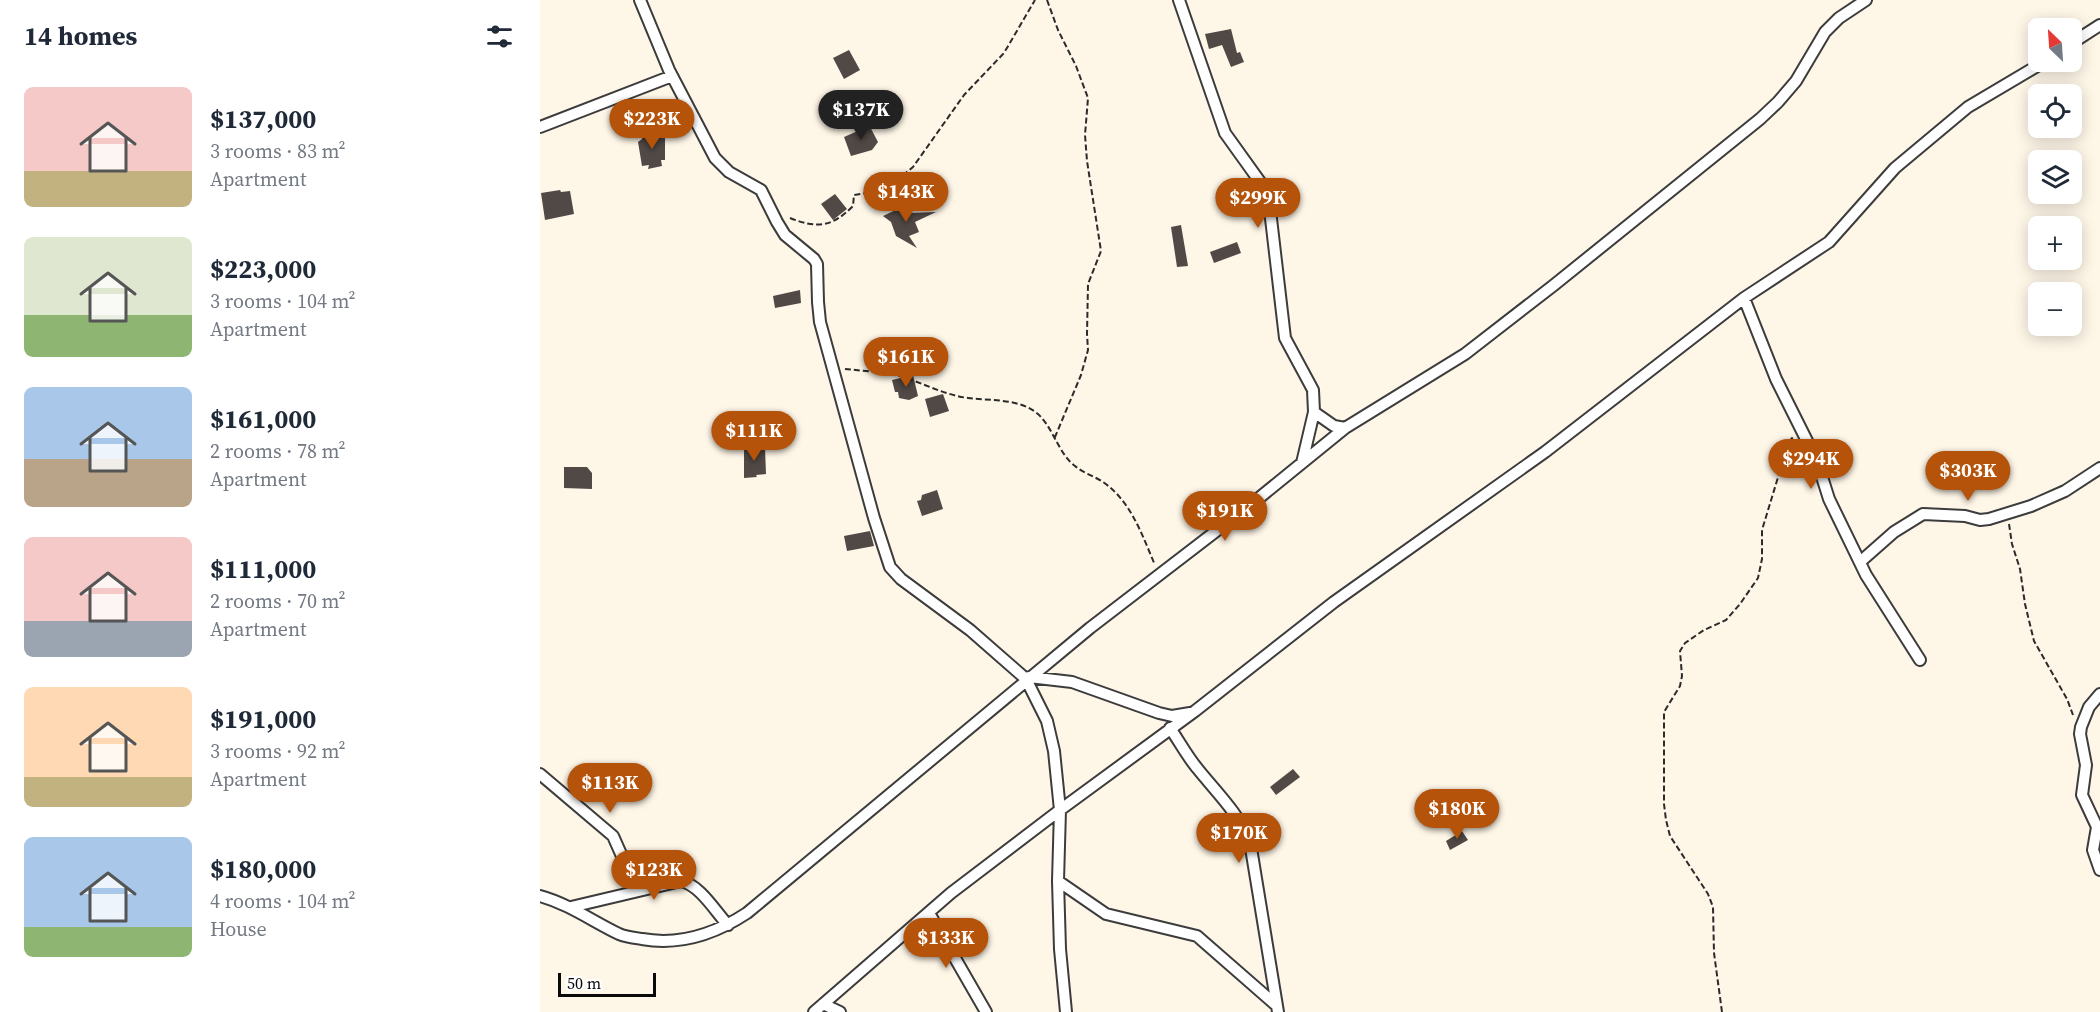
<!DOCTYPE html>
<meta charset="utf-8">
<style>
:root{--surface:#fff;--page:#f2f2f3;--text:#1f2937;--muted:#747a83;--accent:#b45309}
body{margin:0;font-family:"Source Serif 4",serif;background:var(--page);color:var(--text);height:100vh;display:flex;flex-direction:column;font-size:22px;white-space:nowrap}
*{box-sizing:border-box;margin:0}
p{font-size:20px;color:var(--muted)}
.icon{flex:none;width:33px;height:33px;fill:none;stroke:currentColor;stroke-width:2;stroke-linecap:round;stroke-linejoin:round}
.map{position:relative;flex:1;overflow:hidden}
.details{display:flex;flex-direction:column;background:var(--surface);width:540px}
.details>*{flex:none}
.needle{width:39px;rotate:335deg}
.fabs{position:absolute;left:1488px;top:18px;display:grid;gap:12px}
.fabs a{display:grid;place-items:center;width:54px;height:54px;border-radius:9px;background:var(--surface);box-shadow:0 3px 15px #0003;font-size:30px}
.scale{position:absolute;left:18px;bottom:15px;width:98px;box-sizing:border-box;padding-left:6px;border:3px solid #090909;border-top:0;font-size:16px;line-height:21px;white-space:nowrap;color:#090909;-webkit-text-stroke:4px #fff;paint-order:stroke}
.price{position:absolute;translate:-50% -51px;padding:0 14px;border-radius:21px;background:var(--accent);color:#fff;font-size:20px;line-height:39px;filter:drop-shadow(0 2px 3px #0008)}
.price::after{content:'';position:absolute;left:50%;top:36px;width:18px;height:14px;margin-left:-9px;background:inherit;clip-path:polygon(0 0,100% 0,50% 100%)}
.price.selected{background:#222;color:#fff}
ul{padding:0;list-style:none}
li{display:flex;align-items:center;gap:18px;height:150px;padding:0 24px}
li span{display:grid;place-items:center;flex:none;width:168px;height:120px;border-radius:9px;color:#555}
li>.icon{margin-inline-start:auto}
span .icon{width:72px;height:72px;fill:#fffc;stroke-width:1}
li b{font-size:26px}
h2{display:flex;justify-content:space-between;align-items:center;height:72px;padding:0 24px;font-size:26px}
main{display:flex;flex:1;min-height:0}
.map>svg:first-child{display:block}
.building{fill:#514946}
.lines{fill:none;stroke-linecap:round;stroke-linejoin:round}
.street-casing{stroke:#3c3c3c;stroke-width:14}
.path{stroke:#2b2b2b;stroke-width:2;stroke-dasharray:6 3;stroke-linecap:butt}
.street{stroke:#fff;stroke-width:10}
</style>
<main>
<section class="details">
<h2>14 homes<svg class="icon" aria-label="filters" viewBox="0 0 24 24"><path d="M4 7h16M4 17h16"/><circle cx="9" cy="7" r="2"/><circle cx="15" cy="17" r="2"/></svg></h2>
<ul>
<li><span style="background:linear-gradient(#f6c9c9 70%,#c2b280 0)"><svg class="icon" aria-label="home" viewBox="0 0 24 24"><path d="M3 11l9-7 9 7M6 9v11h12V9"/></svg></span><div><b>$137,000</b><p>3 rooms · 83 m²</p><p>Apartment</p></div></li>
<li><span style="background:linear-gradient(#dfe7d0 65%,#8fb573 0)"><svg class="icon" aria-label="home" viewBox="0 0 24 24"><path d="M3 11l9-7 9 7M6 9v11h12V9"/></svg></span><div><b>$223,000</b><p>3 rooms · 104 m²</p><p>Apartment</p></div></li>
<li><span style="background:linear-gradient(#a9c7e8 60%,#b9a48a 0)"><svg class="icon" aria-label="home" viewBox="0 0 24 24"><path d="M3 11l9-7 9 7M6 9v11h12V9"/></svg></span><div><b>$161,000</b><p>2 rooms · 78 m²</p><p>Apartment</p></div></li>
<li><span style="background:linear-gradient(#f6c9c9 70%,#9aa5b1 0)"><svg class="icon" aria-label="home" viewBox="0 0 24 24"><path d="M3 11l9-7 9 7M6 9v11h12V9"/></svg></span><div><b>$111,000</b><p>2 rooms · 70 m²</p><p>Apartment</p></div></li>
<li><span style="background:linear-gradient(#ffd9b3 75%,#c2b280 0)"><svg class="icon" aria-label="home" viewBox="0 0 24 24"><path d="M3 11l9-7 9 7M6 9v11h12V9"/></svg></span><div><b>$191,000</b><p>3 rooms · 92 m²</p><p>Apartment</p></div></li>
<li><span style="background:linear-gradient(#a9c7e8 75%,#8fb573 0)"><svg class="icon" aria-label="home" viewBox="0 0 24 24"><path d="M3 11l9-7 9 7M6 9v11h12V9"/></svg></span><div><b>$180,000</b><p>4 rooms · 104 m²</p><p>House</p></div></li>
</ul>
</section>
<div class="map">
<svg width="1560" height="1012" viewBox="0 0 1560 1012">
<rect width="100%" height="100%" fill="#fef6e7"/>
<!-- building -->
<path class="building" d="M691,29L697,53L700,52L704,62L691,67L682,45L669,49L665,34Z
M309,50L320,70L304,79L293,58Z
M327,121L338,142L332,150L311,156L304,137L320,130Z
M114,132L119,133L125,138V160H121L122,166L108,169L109,165L102,166L98,142L102,139L101,133Z
M20,190L21,192L30,191L34,214L5,220L1,193Z
M295,194L307,209L293,220L281,204Z
M364,206L368,213L396,212L375,222L379,232L369,236L377,248L356,236L351,222L343,216Z
M641,225L648,266L637,267L631,227Z
M697,242L701,253L674,263L670,252Z
M260,290L261,303L235,308L233,296Z
M373,375L378,396L369,400L359,398L358,392H355L352,380Z
M403,394L409,411L390,417L385,399Z
M204,448H225L226,474L216,475L217,477L204,478Z
M24,467H47L52,473V489L24,488Z
M397,490L403,509L382,516L377,501L381,500L382,495Z
M330,531L334,546L307,551L304,536Z
M753,769L760,777L736,795L730,787Z
M922,831L928,840L910,850L906,841Z"/>
<g class="lines">
<!-- street casing -->
<g class="street-casing">
<path id="street" d="M100,0L129,70L175,158L189,172L221,190L237,222L245,235L274,259L277,264L278,302L280,322L334,518L350,567L361,579L430,630L486,679L507,721L514,751L520,810L518,881L520,949L526,1012
M639,0L685,133L728,193L745,338L773,390L774,412L794,426L805,428
M1532,43L1560,25
M0,127L132,76
M1204,298L1236,379L1277,461L1289,499L1326,575L1380,660
M762,463L774,412
M1320,562L1354,532L1383,514L1425,516L1440,520L1449,519L1491,506L1525,491L1560,468
M489,677L532,682L619,713L632,716L650,713
M1560,694L1549,707L1541,727L1540,734L1546,765L1542,795L1557,827L1553,850L1560,870
M630,728C639,741 647,756 657,768C676,792 698,812 710,842L738,1012
M0,774L73,836L97,890
M518,881L566,914L657,936L736,1005
M0,896C29,904 52,921 79,934C86,937 95,938 102,939C141,946 175,934 207,913L550,628L714,502L805,428L925,354L1014,285L1220,119L1238,102L1256,81L1285,32L1299,18L1326,0
M31,907L141,881C160,885 175,911 188,925
M389,913L446,1012
M283,1004L300,1012
M274,1012L411,893L520,810L655,711L794,602L1005,452L1204,298L1289,242L1355,168L1428,107L1504,62"/>
</g>
<!-- path -->
<path class="path" d="M507,0L518,30L536,66L548,98L545,135L547,161L561,251L548,284L547,334L548,350L541,375L515,437
M250,218C278,229 292,227 313,206L314,195L345,190L373,167L424,95L464,53L495,0
M305,369C324,371 345,372 363,377C385,384 405,395 428,398C451,401 479,398 498,414C514,429 518,453 535,466C543,473 554,476 563,482C591,501 602,535 615,565
M1469,524L1472,544L1480,569L1485,604L1494,641L1527,699L1533,715
M1182,1012L1174,953L1173,907L1168,894L1130,836L1126,820L1124,804V712L1140,686L1142,676L1140,651L1145,643L1164,630L1186,620L1200,604L1218,578L1222,559V530L1239,474L1240,460L1246,445L1253,437"/>
<!-- street -->
<use href="#street" class="street"/>
</g>
</svg>
<div class="fabs">
<a><svg class="needle" viewBox="-14 -14 28 28"><path d="M0-13l5 13h-10z" fill="#e53935"/><path d="M0 13l5-13h-10z" fill="#747a83"/></svg></a>
<a><svg class="icon" aria-label="locate" viewBox="0 0 24 24"><circle cx="12" cy="12" r="6"/><path d="M12 2v4M12 18v4M2 12h4M18 12h4"/></svg></a>
<a><svg class="icon" aria-label="layers" viewBox="0 0 24 24"><path d="M12 4l9 5-9 5-9-5zM3 14l9 5 9-5"/></svg></a>
<a>+</a>
<a>−</a>
</div>
<div class="scale">50 m</div>
<b class="price selected" style="left:321px;top:141px">$137K</b>
<b class="price" style="left:112px;top:150px">$223K</b>
<b class="price" style="left:366px;top:223px">$143K</b>
<b class="price" style="left:718px;top:229px">$299K</b>
<b class="price" style="left:366px;top:388px">$161K</b>
<b class="price" style="left:214px;top:462px">$111K</b>
<b class="price" style="left:1271px;top:490px">$294K</b>
<b class="price" style="left:1428px;top:502px">$303K</b>
<b class="price" style="left:685px;top:542px">$191K</b>
<b class="price" style="left:70px;top:814px">$113K</b>
<b class="price" style="left:917px;top:840px">$180K</b>
<b class="price" style="left:699px;top:864px">$170K</b>
<b class="price" style="left:114px;top:901px">$123K</b>
<b class="price" style="left:406px;top:969px">$133K</b>
</div>
</main>
